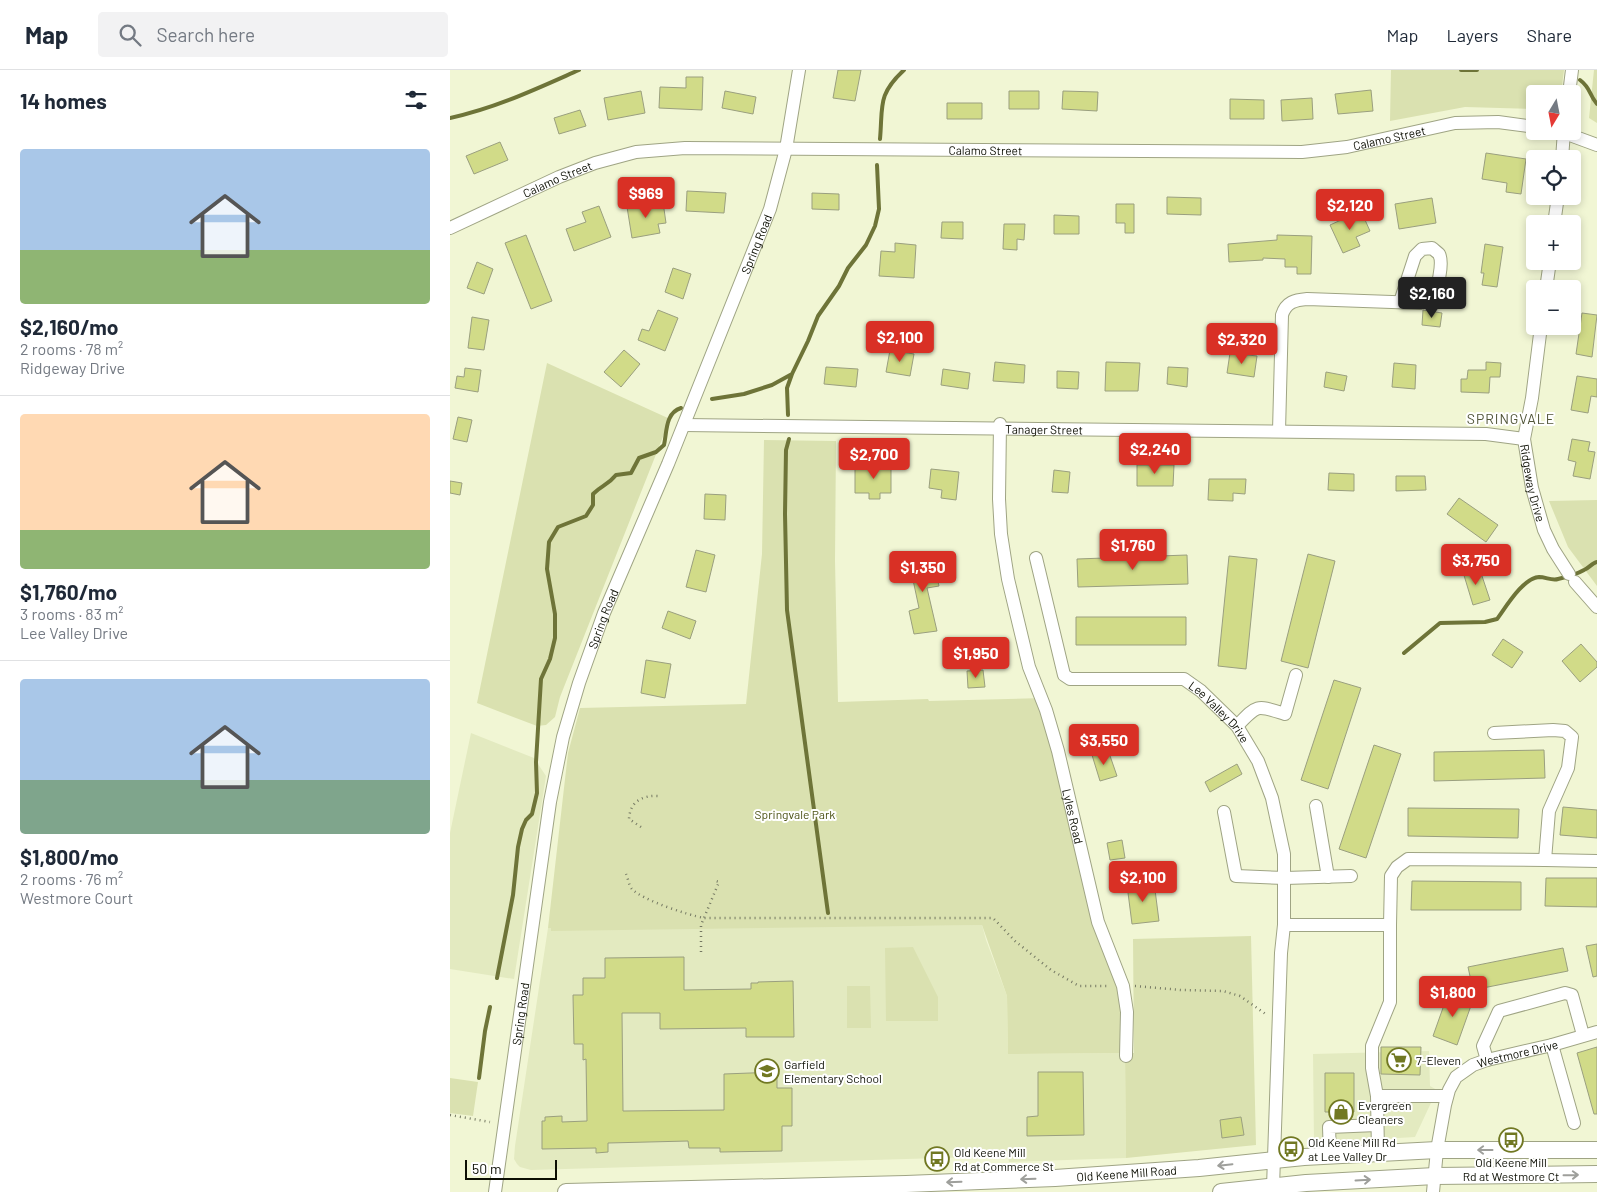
<!DOCTYPE html>
<meta charset="utf-8">
<style>
:root{--surface:#fff;--page:#f2f2f3;--text:#1f2937;--muted:#747a83;--line:#e0e1e3;--accent:#d93025}
body{margin:0;font-family:Barlow,sans-serif;background:var(--page);color:var(--text);height:100vh;display:flex;flex-direction:column;font-size:19px;white-space:nowrap}
*{box-sizing:border-box;margin:0}
p{font-size:16px;color:var(--muted)}
.icon{flex:none;width:28px;height:28px;fill:none;stroke:currentColor;stroke-width:2;stroke-linecap:round;stroke-linejoin:round}
.map{position:relative;flex:1;overflow:hidden}
.details{display:flex;flex-direction:column;background:var(--surface);width:450px}
.details>*{flex:none}
.needle{width:32px;rotate:190deg}
.buttons{position:absolute;left:1076px;top:15px;display:grid;gap:10px}
.buttons a{display:grid;place-items:center;width:55px;height:55px;border-radius:5px;background:var(--surface);box-shadow:0 2px 8px #0003;font-size:25px}
.scale{position:absolute;left:15px;bottom:12px;width:92px;box-sizing:border-box;padding-left:5px;border:2px solid #0d0f04;border-top:0;font-size:14px;line-height:18px;white-space:nowrap;color:#0d0f04;-webkit-text-stroke:4px #fff;paint-order:stroke}
.price{position:absolute;translate:-50% -42px;padding:0 11px;border-radius:5px;background:var(--accent);color:#fff;font-size:16px;line-height:32px;filter:drop-shadow(0 1px 2px #0008)}
.price::after{content:'';position:absolute;left:50%;top:30px;width:15px;height:11px;margin-left:-8px;background:inherit;clip-path:polygon(0 0,100% 0,50% 100%)}
.price.current{background:#222;color:#fff}
ul{padding:0;list-style:none}
li{display:grid;align-content:center;gap:10px;height:265px;padding:0 20px}
li+li{border-top:1px solid var(--line)}
li span{display:grid;place-items:center;height:155px;border-radius:5px;color:#555}
li>.icon{margin-inline-start:auto}
span .icon{width:90px;height:90px;fill:#fffc;stroke-width:1}
li b{font-size:21px}
h2{display:flex;justify-content:space-between;align-items:center;height:60px;padding:0 20px;font-size:21px}
header{display:flex;align-items:center;gap:30px;box-sizing:border-box;height:70px;padding:0 25px;background:var(--surface);border-bottom:1px solid var(--line)}
header strong{font-size:24px}
nav{display:flex;gap:28px;margin-inline-start:auto;font-size:18px}
.search{width:350px;height:45px;background:var(--page);display:flex;align-items:center;gap:12px;box-sizing:border-box;padding:0 18px;border-radius:5px;color:var(--muted);font-size:19px}
main{display:flex;flex:1;min-height:0}
.map>svg:first-child{display:block}
.built{fill:#e3eac0}
.green{fill:#dae1b0}
.lines{fill:none;stroke-linecap:round;stroke-linejoin:round}
.stream{stroke:#6e7438;stroke-width:4}
.building{fill:#d1db88;stroke:#9a9f7f}
.minor-casing{stroke:#9fa484;stroke-width:14}
.major-casing{stroke:#9fa484;stroke-width:18}
.path{stroke:#757963;stroke-width:2.5;stroke-dasharray:1 4;stroke-linecap:butt}
.minor{stroke:#fff;stroke-width:12}
.major{stroke:#fff;stroke-width:16}
.oneway{stroke:#9e9f9b}
.labels{text-anchor:middle;dominant-baseline:central;stroke-width:4;stroke-linejoin:round;paint-order:stroke}
.street-label{font-size:12px;fill:#0d0f04;stroke:#fff}
.park-label{font-size:12px;fill:#4c5215;stroke:#fff}
.poi-label{font-size:12px;fill:#0d0f04;stroke:#fff;text-anchor:start}
.neighbourhood-label{font-size:14px;letter-spacing:1px;fill:#515538;stroke:#fff}
</style>
<header>
<strong>Map</strong>
<div class="search"><svg class="icon" aria-label="search" viewBox="0 0 24 24"><circle cx="10" cy="10" r="6"/><path d="M15 15l6 6"/></svg>Search here</div>
<nav><a>Map</a><a>Layers</a><a>Share</a></nav>
</header>
<main>
<section class="details">
<h2>14 homes<svg class="icon" aria-label="filters" viewBox="0 0 24 24"><path d="M4 7h16M4 17h16"/><circle cx="9" cy="7" r="2"/><circle cx="15" cy="17" r="2"/></svg></h2>
<ul>
<li><span style="background:linear-gradient(#a9c7e8 65%,#8fb573 0)"><svg class="icon" aria-label="home" viewBox="0 0 24 24"><path d="M3 11l9-7 9 7M6 9v11h12V9"/></svg></span><div><b>$2,160/mo</b><p>2 rooms · 78 m²</p><p>Ridgeway Drive</p></div></li>
<li><span style="background:linear-gradient(#ffd9b3 75%,#8fb573 0)"><svg class="icon" aria-label="home" viewBox="0 0 24 24"><path d="M3 11l9-7 9 7M6 9v11h12V9"/></svg></span><div><b>$1,760/mo</b><p>3 rooms · 83 m²</p><p>Lee Valley Drive</p></div></li>
<li><span style="background:linear-gradient(#a9c7e8 65%,#7fa58c 0)"><svg class="icon" aria-label="home" viewBox="0 0 24 24"><path d="M3 11l9-7 9 7M6 9v11h12V9"/></svg></span><div><b>$1,800/mo</b><p>2 rooms · 76 m²</p><p>Westmore Court</p></div></li>
</ul>
</section>
<div class="map">
<svg width="1147" height="1122" viewBox="0 0 1147 1122">
<rect width="100%" height="100%" fill="#f1f6d4"/>
<!-- built -->
<path class="built" d="M21,663L84,688L96,706L64,909L0,899V763Z
M532,855L536,870L557,926L558,984L675,983L676,1088L559,1092L558,1086L81,1100L70,1097L67,1094L64,1089L65,1076L98,858Z
M979,981L980,1016L987,1020L965,1067L864,1073L863,984Z"/>
<!-- green -->
<path class="green" d="M941,0H1114L1111,24H1085V39L1015,37L940,51Z
M1144,0H1147V53L1139,48Z
M97,293L220,349L110,627L105,647L96,655L87,656L27,633Z
M314,370L386,371L385,491L388,632L478,629L479,631L594,628L651,868L675,908V983H684L683,869L801,866L806,1075L676,1088L675,983L558,984L557,926L532,855L101,861V858H98L118,683L130,638L296,634L312,484Z
M1147,430V516L1118,477L1099,431Z
M463,877L488,927V951H436L435,878Z
M397,916H420L421,958H397Z
M0,1008L28,1012L23,1046L0,1043Z"/>
<g class="lines">
<!-- stream -->
<path class="stream" d="M1011,0H1027
M1130,10C1141,18 1139,25 1147,34
M0,48C46,38 86,19 129,0
M430,69C433,36 427,25 454,0
M262,329L294,324L322,315L342,304
M338,345L337,318L342,304L358,271L368,246L389,216L398,198L416,175L425,156L429,139L427,95
M339,369L336,380L335,444L337,540L378,843
M954,583L990,553L1035,552L1047,549C1056,537 1073,508 1089,507C1096,507 1102,511 1108,509C1117,507 1127,504 1134,500C1139,498 1142,493 1147,492
M47,908L63,825L68,777L72,759L76,750L82,744L87,723L86,692L91,609L100,589L105,568V544L97,499L99,472L108,457L136,446L143,435V424C152,415 158,415 166,405L181,403L189,388L206,382L214,375C217,362 215,343 231,338
M29,1008L35,961L40,937"/>
</g>
<!-- building -->
<path class="building" d="M388,0H411L405,31L383,28Z
M236,7H253L252,40L209,38L210,17L236,18Z
M921,20L923,41L888,44L885,24Z
M191,21L195,43L158,50L154,28Z
M275,21L306,27L303,44L272,38Z
M559,21H589V39H559Z
M613,21L648,22L647,41L612,39Z
M862,28L863,49L832,51L831,30Z
M780,29L814,30V49H780Z
M497,33H532V49H497Z
M130,40L136,56L109,64L104,48Z
M50,72L58,90L24,104L16,86Z
M1036,83L1076,89L1071,124L1056,122L1057,113L1032,109Z
M237,121L276,123L274,143L236,141Z
M362,123L389,124V140L362,139Z
M717,127L751,128V145L717,144Z
M982,128L986,153L949,159L945,134Z
M213,132L216,153L208,154L210,163L182,168L177,137Z
M666,134H684V163H675V153H666Z
M149,136L161,167L124,181L116,159L136,152L132,142Z
M911,141L920,161L906,167L910,176L893,183L880,155Z
M604,145L629,146V164H604Z
M492,152H513V169L491,168Z
M554,154H575L574,170L567,169V180L553,179Z
M76,165L102,231L81,239L55,173Z
M827,165L862,166L861,204H847V197H835V189L813,188V190L779,192L778,174L827,170Z
M445,173L466,175L464,208L429,206L431,181L445,182Z
M1035,174L1053,177L1047,217L1032,215L1034,203H1031Z
M27,192L43,199L34,224L17,218Z
M223,198L241,204L233,229L215,222Z
M208,240L228,248L215,281L188,270L192,259L199,261Z
M973,240L992,243L990,257L972,255Z
M1132,243L1147,245L1142,287L1126,284Z
M22,247L39,250L34,280L18,278Z
M174,280L190,294L171,317L154,302Z
M440,280L464,284L460,306L436,302Z
M780,283L807,286L804,307L777,303Z
M545,292L575,295L574,313L543,311Z
M656,292L690,293L688,321H655Z
M1036,292L1051,293L1050,307H1040L1039,323L1011,322V309H1017L1018,300H1036Z
M944,293L966,295L965,319L942,317Z
M376,297L408,299L406,317L374,314Z
M718,297L738,298L737,317L717,314Z
M15,298L31,300L28,322L5,318L7,306L14,307Z
M493,299L520,303L518,319L491,315Z
M607,301L629,302L628,319L607,318Z
M876,302L897,306L894,321L874,317Z
M1127,306L1147,309V327L1141,326L1138,343L1121,340Z
M8,347L22,350L17,372L3,369Z
M1122,369L1140,372L1138,381L1145,382L1140,409L1123,406L1126,392L1118,390Z
M419,394H441V423H430V429H419V423H405V397H419Z
M687,395H724L723,416H687Z
M481,399L509,402L506,430L491,428L492,420L479,418Z
M604,400L620,402L618,423L602,422Z
M879,403L904,404V421L878,420Z
M946,406H975L976,420L946,421Z
M759,409H796L795,424L783,423V431L758,430Z
M0,411L12,413L10,425L0,423Z
M255,424L276,425L275,450L254,449Z
M1009,428L1048,455L1036,472L997,444Z
M246,480L265,485L256,522L236,517Z
M481,482L489,516L477,518L487,561L464,564L459,541L469,538L459,491H461L460,487Z
M858,484L885,491L858,598L831,591Z
M737,485L738,514L628,517L627,489Z
M779,486L807,489L796,599L768,596Z
M1029,497L1040,530L1023,535L1013,502Z
M218,541L246,551L240,569L212,558Z
M626,547H736V575H626Z
M1053,569L1073,582L1062,598L1042,585Z
M1131,574L1147,592V597L1130,612L1112,591Z
M196,590L221,594L215,628L191,623Z
M533,600L535,617L518,618L517,601Z
M884,610L911,618L878,719L851,710Z
M924,675L951,684L916,788L889,779Z
M658,680L667,706L650,711L642,685Z
M1094,680L1095,708L984,711V682Z
M787,694L792,704L760,722L755,712Z
M1113,737L1147,740V768L1110,765Z
M958,738L1069,739L1068,768L958,766Z
M672,770L675,788L660,790L657,773Z
M1096,808H1147V837L1095,836Z
M962,811L1071,812V840H961Z
M704,812L709,851L682,854L677,815Z
M1147,874V906L1143,907L1136,876Z
M1113,878L1118,901L1023,920L1018,897Z
M234,887V920L301,919V913H308V912L343,911L344,967H296V958L210,959V943H172L173,1041L274,1040V1004L327,1002V1018H342V1056H332V1081L270,1082V1078H239L238,1071L158,1073V1082L146,1083V1078L92,1079V1051H95V1047L112,1046V1052L137,1051L136,989L133,990V974H124L123,925H133V908H155V888Z
M999,921L1023,930L1007,975L983,966Z
M931,977H971L970,1005L931,1004Z
M1147,977V1044H1144L1127,983Z
M588,1002H633L634,1065L577,1066V1047L588,1046Z
M875,1003H904V1042H875Z
M791,1047L794,1065L772,1068L770,1050Z"/>
<g class="lines">
<!-- minor casing -->
<g class="minor-casing">
<g id="minor">
<path d="M1119,24L1122,0"/>
<path d="M1109,61L1147,75"/>
<path d="M1112,89L1114,61"/>
<path d="M1104,154L1108,126"/>
<path id="s1" d="M0,158L109,107L145,93L186,82L235,78L852,82L897,77L1005,53L1048,52L1085,57"/>
<path d="M1096,219L1100,191"/>
<path id="s2" d="M1091,256L1082,328L1074,369L1082,418L1094,460L1103,479L1119,504"/>
<path id="s3" d="M550,354L549,429L551,464L558,509L579,597L596,640L608,681L648,852L673,916L677,942L676,986"/>
<path id="s4" d="M234,355L1036,364L1074,369"/>
<path d="M829,361L832,245C836,232 845,230 857,229L970,233L983,229C987,220 994,193 989,184C988,183 983,179 982,178L972,179L965,186L950,232"/>
<path id="s5" d="M586,488L614,605L620,609H734L751,621L787,656L808,691L822,728L834,784V855"/>
<path d="M1125,512L1147,537"/>
<path d="M787,656C808,634 806,635 835,644L846,605"/>
<path d="M866,736L878,807"/>
<path d="M774,742L786,806L835,808L901,806"/>
<path d="M1095,790L1147,791"/>
<path d="M1102,975L1124,1053"/>
<path d="M1037,990L1033,976L1049,941L1115,923L1122,925L1133,965"/>
<path d="M927,1026L922,998V976L940,932V855"/>
<path d="M928,1083L927,1026H997"/>
<path d="M880,1086L879,1057L927,1055"/>
<path d="M823,1117L831,883L834,855H940L941,806L947,797L958,789L1095,790L1099,741L1118,698L1122,667L1115,661L1103,660L1044,663"/>
<path id="s6" d="M45,1122L100,732L113,667L129,613L154,543L218,394L320,139L336,79L349,0"/>
<path id="s7" d="M983,1122L987,1080L995,1035L999,1020L1006,1007L1023,995L1037,990L1102,975L1147,962"/>
</g>
</g>
<!-- major casing -->
<g class="major-casing">
<g id="major">
<path id="s8" d="M116,1122L456,1114L605,1108L749,1098L854,1087L987,1080H1147"/>
<path d="M771,1122L856,1113L985,1106L1147,1104"/>
</g>
</g>
<!-- path -->
<path class="path" d="M191,757L179,749C180,731 193,725 209,726
M176,804C178,808 179,816 182,819C192,830 238,845 254,848H543L565,871L601,900L629,916H660
M251,882V855L269,812L263,810
M685,916L731,920L773,921L790,926L817,945
M0,1045L40,1052"/>
<!-- minor -->
<use href="#minor" class="minor"/>
<!-- major -->
<use href="#major" class="major"/>
</g>
<!-- one-way arrows -->
<defs><path id="oneway-shaft" d="M-6 0H5M1.5-3L5.5 0L1.5 3" fill="none" stroke-width="1.6" stroke-linecap="round" stroke-linejoin="round" transform="scale(1.25)"/></defs>
<g class="oneway">
<use href="#oneway-shaft" transform="translate(1035 1080) rotate(180)"/>
<use href="#oneway-shaft" transform="translate(775 1095) rotate(174)"/>
<use href="#oneway-shaft" transform="translate(1121 1105) rotate(-1)"/>
<use href="#oneway-shaft" transform="translate(578 1109) rotate(178)"/>
<use href="#oneway-shaft" transform="translate(913 1110) rotate(-3)"/>
<use href="#oneway-shaft" transform="translate(504 1112) rotate(178)"/>
</g>
<!-- icons -->
<defs>
<g id="supermarket-ring" transform="scale(1.25)"><circle r="9.5" fill="#fff" stroke="#717823" stroke-width="1.5"/><path d="M-6-5.5h2.5l.6 2H6L4.5 2H-2.5L-4.4-4H-6ZM-1.5 3.2a1.3 1.3 0 1 0 .1 0ZM3 3.2a1.3 1.3 0 1 0 .1 0Z" fill="#717823"/></g>
<g id="school-ring" transform="scale(1.25)"><circle r="9.5" fill="#fff" stroke="#717823" stroke-width="1.5"/><path d="M0-5L7-2L0 1L-7-2ZM-4 1L0 2.5L4 1V4Q0 6-4 4Z" fill="#717823"/></g>
<g id="shop-ring" transform="scale(1.25)"><circle r="9.5" fill="#fff" stroke="#717823" stroke-width="1.5"/><path d="M-5-2.5h2.3a2.7 3.5 0 0 1 5.4 0H5L5.5 6h-11ZM-1.5-2.5h3a1.5 2.3 0 0 0-3 0Z" fill="#717823"/></g>
<g id="bus-ring" transform="scale(1.25)"><circle r="9.5" fill="#fff" stroke="#717823" stroke-width="1.5"/><path d="M-5-6H5V4H4V6H2V4H-2V6H-4V4H-5ZM-3.5-4V0h7V-4ZM-3.5 1.2v1.5H-2V1.2ZM2 1.2v1.5H3.5V1.2Z" fill="#717823"/></g>
</defs>
<g fill-rule="evenodd">
<use href="#supermarket-ring" x="949" y="990"/>
<use href="#school-ring" x="317" y="1001"/>
<use href="#shop-ring" x="891" y="1042"/>
<use href="#bus-ring" x="1061" y="1070"/>
<use href="#bus-ring" x="841" y="1079"/>
<use href="#bus-ring" x="487" y="1089"/>
</g>
<g class="labels">
<!-- street labels -->
<g class="street-label">
<text stroke="none"><textPath href="#s1" startOffset="956">Calamo Street</textPath></text>
<text stroke="none"><textPath href="#s1" startOffset="551">Calamo Street</textPath></text>
<text stroke="none"><textPath href="#s1" startOffset="118">Calamo Street</textPath></text>
<text stroke="none"><textPath href="#s6" startOffset="990">Spring Road</textPath></text>
<text stroke="none"><textPath href="#s4" startOffset="360">Tanager Street</textPath></text>
<text stroke="none"><textPath href="#s2" startOffset="159">Ridgeway Drive</textPath></text>
<text stroke="none"><textPath href="#s6" startOffset="585">Spring Road</textPath></text>
<text stroke="none"><textPath href="#s5" startOffset="290">Lee Valley Drive</textPath></text>
<text stroke="none"><textPath href="#s3" startOffset="402">Lyles Road</textPath></text>
<text stroke="none"><textPath href="#s6" startOffset="180">Spring Road</textPath></text>
<text stroke="none"><textPath href="#s7" startOffset="185">Westmore Drive</textPath></text>
<text stroke="none"><textPath href="#s8" startOffset="561">Old Keene Mill Road</textPath></text>
</g>
<!-- park labels -->
<g class="park-label">
<text x="345" y="744">Springvale Park</text>
</g>
<!-- poi labels -->
<g class="poi-label">
<text x="966" y="990">7-Eleven</text>
<text x="334" y="994">Garfield<tspan x="334" dy="14">Elementary School</tspan></text>
<text x="908" y="1035">Evergreen<tspan x="908" dy="14">Cleaners</tspan></text>
<text x="858" y="1072">Old Keene Mill Rd<tspan x="858" dy="14">at Lee Valley Dr</tspan></text>
<text x="504" y="1082">Old Keene Mill<tspan x="504" dy="14">Rd at Commerce St</tspan></text>
<text x="1061" y="1092" text-anchor="middle">Old Keene Mill<tspan x="1061" dy="14">Rd at Westmore Ct</tspan></text>
</g>
<!-- neighbourhood labels -->
<g class="neighbourhood-label">
<text x="1061" y="348">SPRINGVALE</text>
</g>
</g>
</svg>
<div class="buttons">
<a><svg class="needle" viewBox="-14 -14 28 28"><path d="M0-13l5 13h-10z" fill="#e53935"/><path d="M0 13l5-13h-10z" fill="#747a83"/></svg></a>
<a><svg class="icon" aria-label="locate" viewBox="0 0 24 24"><circle cx="12" cy="12" r="6"/><path d="M12 2v4M12 18v4M2 12h4M18 12h4"/></svg></a>
<a>+</a>
<a>−</a>
</div>
<div class="scale">50 m</div>
<b class="price" style="left:196px;top:149px">$969</b>
<b class="price" style="left:900px;top:161px">$2,120</b>
<b class="price current" style="left:982px;top:249px">$2,160</b>
<b class="price" style="left:450px;top:293px">$2,100</b>
<b class="price" style="left:792px;top:295px">$2,320</b>
<b class="price" style="left:705px;top:405px">$2,240</b>
<b class="price" style="left:424px;top:410px">$2,700</b>
<b class="price" style="left:683px;top:501px">$1,760</b>
<b class="price" style="left:1026px;top:516px">$3,750</b>
<b class="price" style="left:473px;top:523px">$1,350</b>
<b class="price" style="left:526px;top:609px">$1,950</b>
<b class="price" style="left:654px;top:696px">$3,550</b>
<b class="price" style="left:693px;top:833px">$2,100</b>
<b class="price" style="left:1003px;top:948px">$1,800</b>
</div>
</main>
